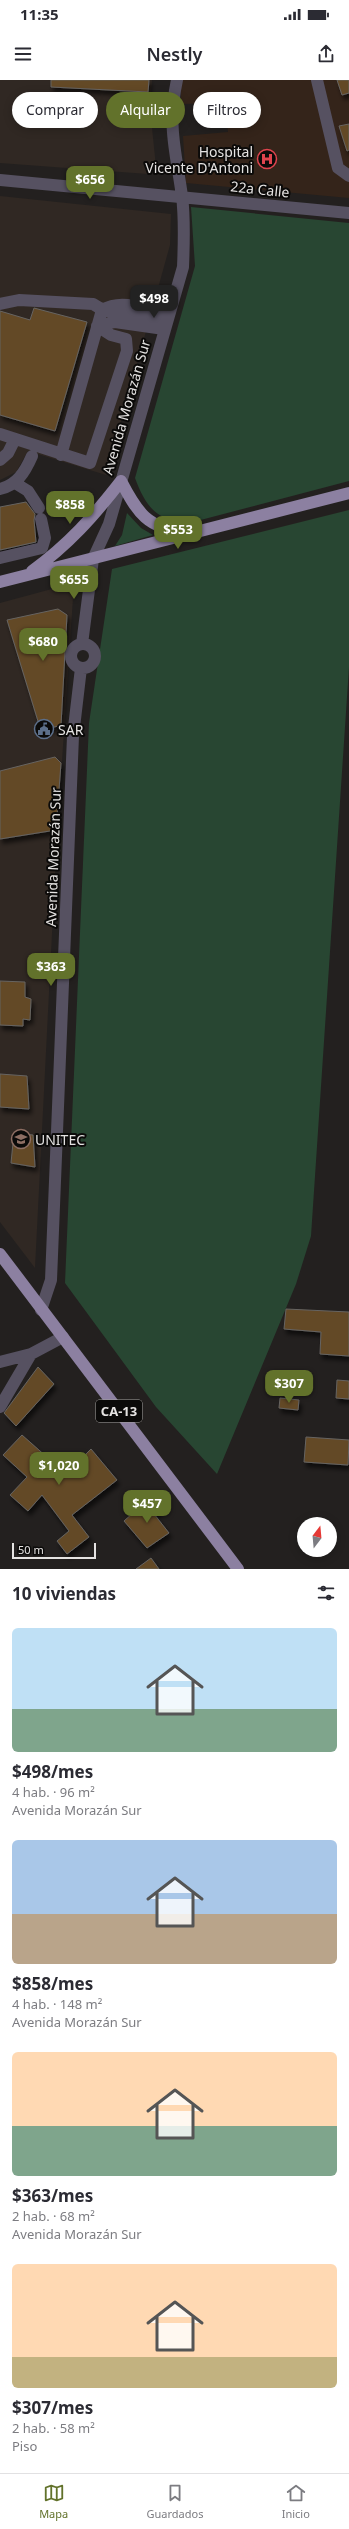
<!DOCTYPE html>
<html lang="es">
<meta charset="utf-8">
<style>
:root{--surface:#fff;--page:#f2f2f3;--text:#2b2b33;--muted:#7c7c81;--line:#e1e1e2;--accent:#62722b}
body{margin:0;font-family:"Noto Sans",sans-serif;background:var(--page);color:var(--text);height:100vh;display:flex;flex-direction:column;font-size:15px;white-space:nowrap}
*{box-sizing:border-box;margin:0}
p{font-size:13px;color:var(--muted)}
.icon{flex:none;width:22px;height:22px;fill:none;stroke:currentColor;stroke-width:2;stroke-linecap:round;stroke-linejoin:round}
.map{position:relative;height:1489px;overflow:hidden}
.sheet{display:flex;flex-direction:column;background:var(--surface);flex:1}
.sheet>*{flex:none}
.banner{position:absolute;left:12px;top:12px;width:325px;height:36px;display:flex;gap:8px}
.needle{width:26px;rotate:16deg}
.fabs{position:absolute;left:297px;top:1437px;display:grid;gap:8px}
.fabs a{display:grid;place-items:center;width:40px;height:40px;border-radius:50%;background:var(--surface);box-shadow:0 2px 10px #0003;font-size:20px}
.scale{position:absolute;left:12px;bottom:10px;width:84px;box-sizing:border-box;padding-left:4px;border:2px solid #e5e3e2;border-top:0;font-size:11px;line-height:14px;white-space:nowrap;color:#e5e3e2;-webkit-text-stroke:3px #0b0a09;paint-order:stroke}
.price{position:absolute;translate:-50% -34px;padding:0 9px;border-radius:8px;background:var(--accent);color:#fff;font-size:13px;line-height:26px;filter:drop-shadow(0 1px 2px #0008)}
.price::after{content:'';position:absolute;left:50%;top:24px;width:12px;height:9px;margin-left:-6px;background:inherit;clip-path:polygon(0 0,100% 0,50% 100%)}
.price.selected{background:#222;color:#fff}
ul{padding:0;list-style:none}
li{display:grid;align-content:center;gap:8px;height:212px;padding:0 12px}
li span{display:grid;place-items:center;height:124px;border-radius:6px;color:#555}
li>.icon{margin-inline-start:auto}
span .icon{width:72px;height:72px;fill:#fffc;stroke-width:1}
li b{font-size:17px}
h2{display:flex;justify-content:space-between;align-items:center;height:48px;padding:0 12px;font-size:17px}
.chip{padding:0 14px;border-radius:18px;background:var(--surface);box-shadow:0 2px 10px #0003;font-size:14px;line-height:36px}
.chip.selected{background:var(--accent);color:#fff}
.status{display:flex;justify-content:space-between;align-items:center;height:28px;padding:0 20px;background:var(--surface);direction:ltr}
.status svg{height:11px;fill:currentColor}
header{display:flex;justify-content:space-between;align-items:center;height:52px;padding:0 12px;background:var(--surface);font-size:18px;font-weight:600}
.menu{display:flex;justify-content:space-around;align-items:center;height:56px;border-top:1px solid var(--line);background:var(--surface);font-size:11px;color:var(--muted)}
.menu a{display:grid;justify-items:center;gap:2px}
.menu .selected{color:var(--accent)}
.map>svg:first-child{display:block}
.built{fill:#302823}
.medical{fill:#34241a}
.green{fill:#284632}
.building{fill:#634827;stroke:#666461;filter:url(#shadow)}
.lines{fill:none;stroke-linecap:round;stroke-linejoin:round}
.minor{stroke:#565161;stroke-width:12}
.major{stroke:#8c80a1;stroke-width:12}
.labels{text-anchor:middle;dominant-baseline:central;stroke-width:4;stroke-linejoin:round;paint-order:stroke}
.shield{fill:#0b0a09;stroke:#a4a2a1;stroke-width:1}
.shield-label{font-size:13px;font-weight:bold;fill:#e5e3e2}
.poi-label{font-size:14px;fill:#e5e3e2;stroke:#0b0a09;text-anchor:start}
.street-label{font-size:14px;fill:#e5e3e2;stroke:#0b0a09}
</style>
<div class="status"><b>11:35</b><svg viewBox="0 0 49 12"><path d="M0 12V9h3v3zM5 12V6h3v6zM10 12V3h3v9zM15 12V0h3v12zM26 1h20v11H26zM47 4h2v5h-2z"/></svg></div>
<header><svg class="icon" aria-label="menu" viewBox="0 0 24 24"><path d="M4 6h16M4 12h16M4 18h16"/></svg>Nestly<svg class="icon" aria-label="share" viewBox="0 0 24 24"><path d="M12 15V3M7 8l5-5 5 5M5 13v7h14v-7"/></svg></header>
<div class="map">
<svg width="349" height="1489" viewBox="0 0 349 1489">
<defs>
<filter id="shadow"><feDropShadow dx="2.5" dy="4.5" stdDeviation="2" flood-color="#0009"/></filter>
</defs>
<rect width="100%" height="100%" fill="#23201f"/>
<!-- built -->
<path class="built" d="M0,0H152L150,28L156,87L148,94L0,83Z
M0,116L171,134L170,165L106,395L28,371L16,392L0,400Z
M74,503L57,755L35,1188L0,1142V523Z"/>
<!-- medical -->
<path class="medical" d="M181,0H349V118L186,103L183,56L228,52L225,23L181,24Z"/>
<!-- green -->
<path class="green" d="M191,127L349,143V401L193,442C159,444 146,428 135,398L195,186Z
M349,430V587L311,1156L296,1204L217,1394L156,1327L65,1203L89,643L112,489Z
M127,433L141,448L153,455L115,466L122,455Z"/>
<!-- building -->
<path class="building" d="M51,0H149L148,12L51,7Z
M337,0H349V13L342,15Z
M349,44V70L347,71L339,46Z
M34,228L87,242L55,351L0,335V231L30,240Z
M26,422L35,434L34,440L36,462L0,470V427Z
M58,529L67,535L61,645L41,651L7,540Z
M55,677L61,683L56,750L0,759V691Z
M0,901L25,902V917L31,919L30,940L23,939V946L0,945Z
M0,994L27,996L29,1029L0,1027Z
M14,1053L33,1055L35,1087L11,1083Z
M286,1229L349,1232V1276L320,1274L321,1252L284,1249Z
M38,1287L54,1304L16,1346L4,1333Z
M337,1300L349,1301V1319L336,1318Z
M280,1318L299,1320L298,1330L279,1328Z
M22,1355L66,1394L91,1369L117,1400L72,1435L89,1457L67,1474L57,1461L69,1451L42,1415L28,1431L10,1415L27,1397L3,1375Z
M306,1357L349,1360L348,1385L304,1382Z
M150,1418L159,1429L154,1434L169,1453L147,1468L124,1441Z
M151,1478L159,1489H136Z"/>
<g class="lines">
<!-- minor -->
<path class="minor" d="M317,0L338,88L349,96
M0,100L349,133
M0,224L19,220L93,224C110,236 140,238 161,238
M0,354L90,383L127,271L126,259L111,255L97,246L115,242L164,249
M61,375L102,230C123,218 146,229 166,238
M0,380L8,373L15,359
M15,403L28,411L39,428
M0,409C17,405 25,392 32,376
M0,478L42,468L45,458L41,439
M82,564L93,479L109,444L183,187C184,163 185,140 182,116C176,72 167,46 177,0
M71 576a12 12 0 1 1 24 0a12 12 0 1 1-24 0Z
M41,1230L51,1200L73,656L81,588
M0,1282L31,1274L63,1257
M0,1327L31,1274"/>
<!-- major -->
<path class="major" d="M32,491C69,464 93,437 121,401C137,432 148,450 186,451
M0,502L349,413
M0,1174L238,1489"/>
</g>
<!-- icons -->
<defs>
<g id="hospital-ring" transform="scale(1)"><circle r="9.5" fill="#0b0a09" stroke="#e0444e" stroke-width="1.5"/><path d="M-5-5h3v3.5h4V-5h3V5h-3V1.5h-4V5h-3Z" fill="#e0444e"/></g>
<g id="civic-ring" transform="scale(1)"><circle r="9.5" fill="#0b0a09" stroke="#5c6f8a" stroke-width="1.5"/><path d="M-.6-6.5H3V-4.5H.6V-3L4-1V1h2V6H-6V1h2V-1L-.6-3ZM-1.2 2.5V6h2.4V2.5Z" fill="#5c6f8a"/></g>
<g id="university-ring" transform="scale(1)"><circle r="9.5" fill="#0b0a09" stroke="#8d6e63" stroke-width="1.5"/><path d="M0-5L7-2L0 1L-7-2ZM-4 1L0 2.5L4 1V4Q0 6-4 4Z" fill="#8d6e63"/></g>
</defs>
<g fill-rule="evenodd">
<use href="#hospital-ring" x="267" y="79"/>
<use href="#civic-ring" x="44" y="649"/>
<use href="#university-ring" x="21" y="1059"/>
</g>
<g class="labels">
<!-- shield labels -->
<rect class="shield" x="96" y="1320" width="46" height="22" rx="3"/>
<g class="shield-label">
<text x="119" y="1331">CA-13</text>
</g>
<!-- poi labels -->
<g class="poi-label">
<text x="253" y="71" text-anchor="end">Hospital<tspan x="253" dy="16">Vicente D'Antoni</tspan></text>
<text x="58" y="649">SAR</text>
<text x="35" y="1059">UNITEC</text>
</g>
<!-- street labels -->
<g class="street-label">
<text transform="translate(260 109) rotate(6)">22a Calle</text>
<text transform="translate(126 327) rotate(-74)">Avenida Morazán Sur</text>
<text transform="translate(53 777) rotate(-88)">Avenida Morazán Sur</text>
</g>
</g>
</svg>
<div class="fabs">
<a><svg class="needle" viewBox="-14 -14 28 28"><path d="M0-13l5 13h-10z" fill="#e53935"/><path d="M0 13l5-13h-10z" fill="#7c7c81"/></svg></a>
</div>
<div class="scale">50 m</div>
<b class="price" style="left:90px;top:120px">$656</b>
<b class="price selected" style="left:154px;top:239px">$498</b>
<b class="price" style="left:70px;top:445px">$858</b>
<b class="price" style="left:178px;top:470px">$553</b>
<b class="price" style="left:74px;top:520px">$655</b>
<b class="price" style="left:43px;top:582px">$680</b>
<b class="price" style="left:51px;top:907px">$363</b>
<b class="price" style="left:289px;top:1324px">$307</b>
<b class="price" style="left:59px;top:1406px">$1,020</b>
<b class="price" style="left:147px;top:1444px">$457</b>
<div class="banner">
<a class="chip">Comprar</a>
<a class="chip selected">Alquilar</a>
<a class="chip">Filtros</a>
</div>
</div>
<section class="sheet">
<h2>10 viviendas<svg class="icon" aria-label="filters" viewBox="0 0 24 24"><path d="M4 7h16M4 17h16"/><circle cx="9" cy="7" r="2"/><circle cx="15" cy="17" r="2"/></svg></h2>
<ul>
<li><span style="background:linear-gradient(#bfe0f5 65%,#7fa58c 0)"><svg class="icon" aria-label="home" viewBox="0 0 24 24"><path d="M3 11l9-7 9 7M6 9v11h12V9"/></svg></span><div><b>$498/mes</b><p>4 hab. · 96 m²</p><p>Avenida Morazán Sur</p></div></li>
<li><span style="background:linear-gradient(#a9c7e8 60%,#b9a48a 0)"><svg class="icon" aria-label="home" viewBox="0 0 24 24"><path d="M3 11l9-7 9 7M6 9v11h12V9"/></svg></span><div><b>$858/mes</b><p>4 hab. · 148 m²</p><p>Avenida Morazán Sur</p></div></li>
<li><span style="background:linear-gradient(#ffd9b3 60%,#7fa58c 0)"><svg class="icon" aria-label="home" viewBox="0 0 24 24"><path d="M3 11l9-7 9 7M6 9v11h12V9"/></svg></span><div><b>$363/mes</b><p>2 hab. · 68 m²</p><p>Avenida Morazán Sur</p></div></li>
<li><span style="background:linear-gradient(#ffd9b3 75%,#c2b280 0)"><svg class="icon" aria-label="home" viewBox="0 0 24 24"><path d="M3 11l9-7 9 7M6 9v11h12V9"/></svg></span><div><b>$307/mes</b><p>2 hab. · 58 m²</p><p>Piso</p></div></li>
</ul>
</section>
<nav class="menu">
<a class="selected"><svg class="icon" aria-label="map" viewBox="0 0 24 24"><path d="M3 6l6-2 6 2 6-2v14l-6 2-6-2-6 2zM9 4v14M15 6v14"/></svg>Mapa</a>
<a><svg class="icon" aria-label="saved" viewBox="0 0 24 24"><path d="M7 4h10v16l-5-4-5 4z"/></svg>Guardados</a>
<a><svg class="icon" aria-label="home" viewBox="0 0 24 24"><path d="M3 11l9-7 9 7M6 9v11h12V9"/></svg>Inicio</a>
</nav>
